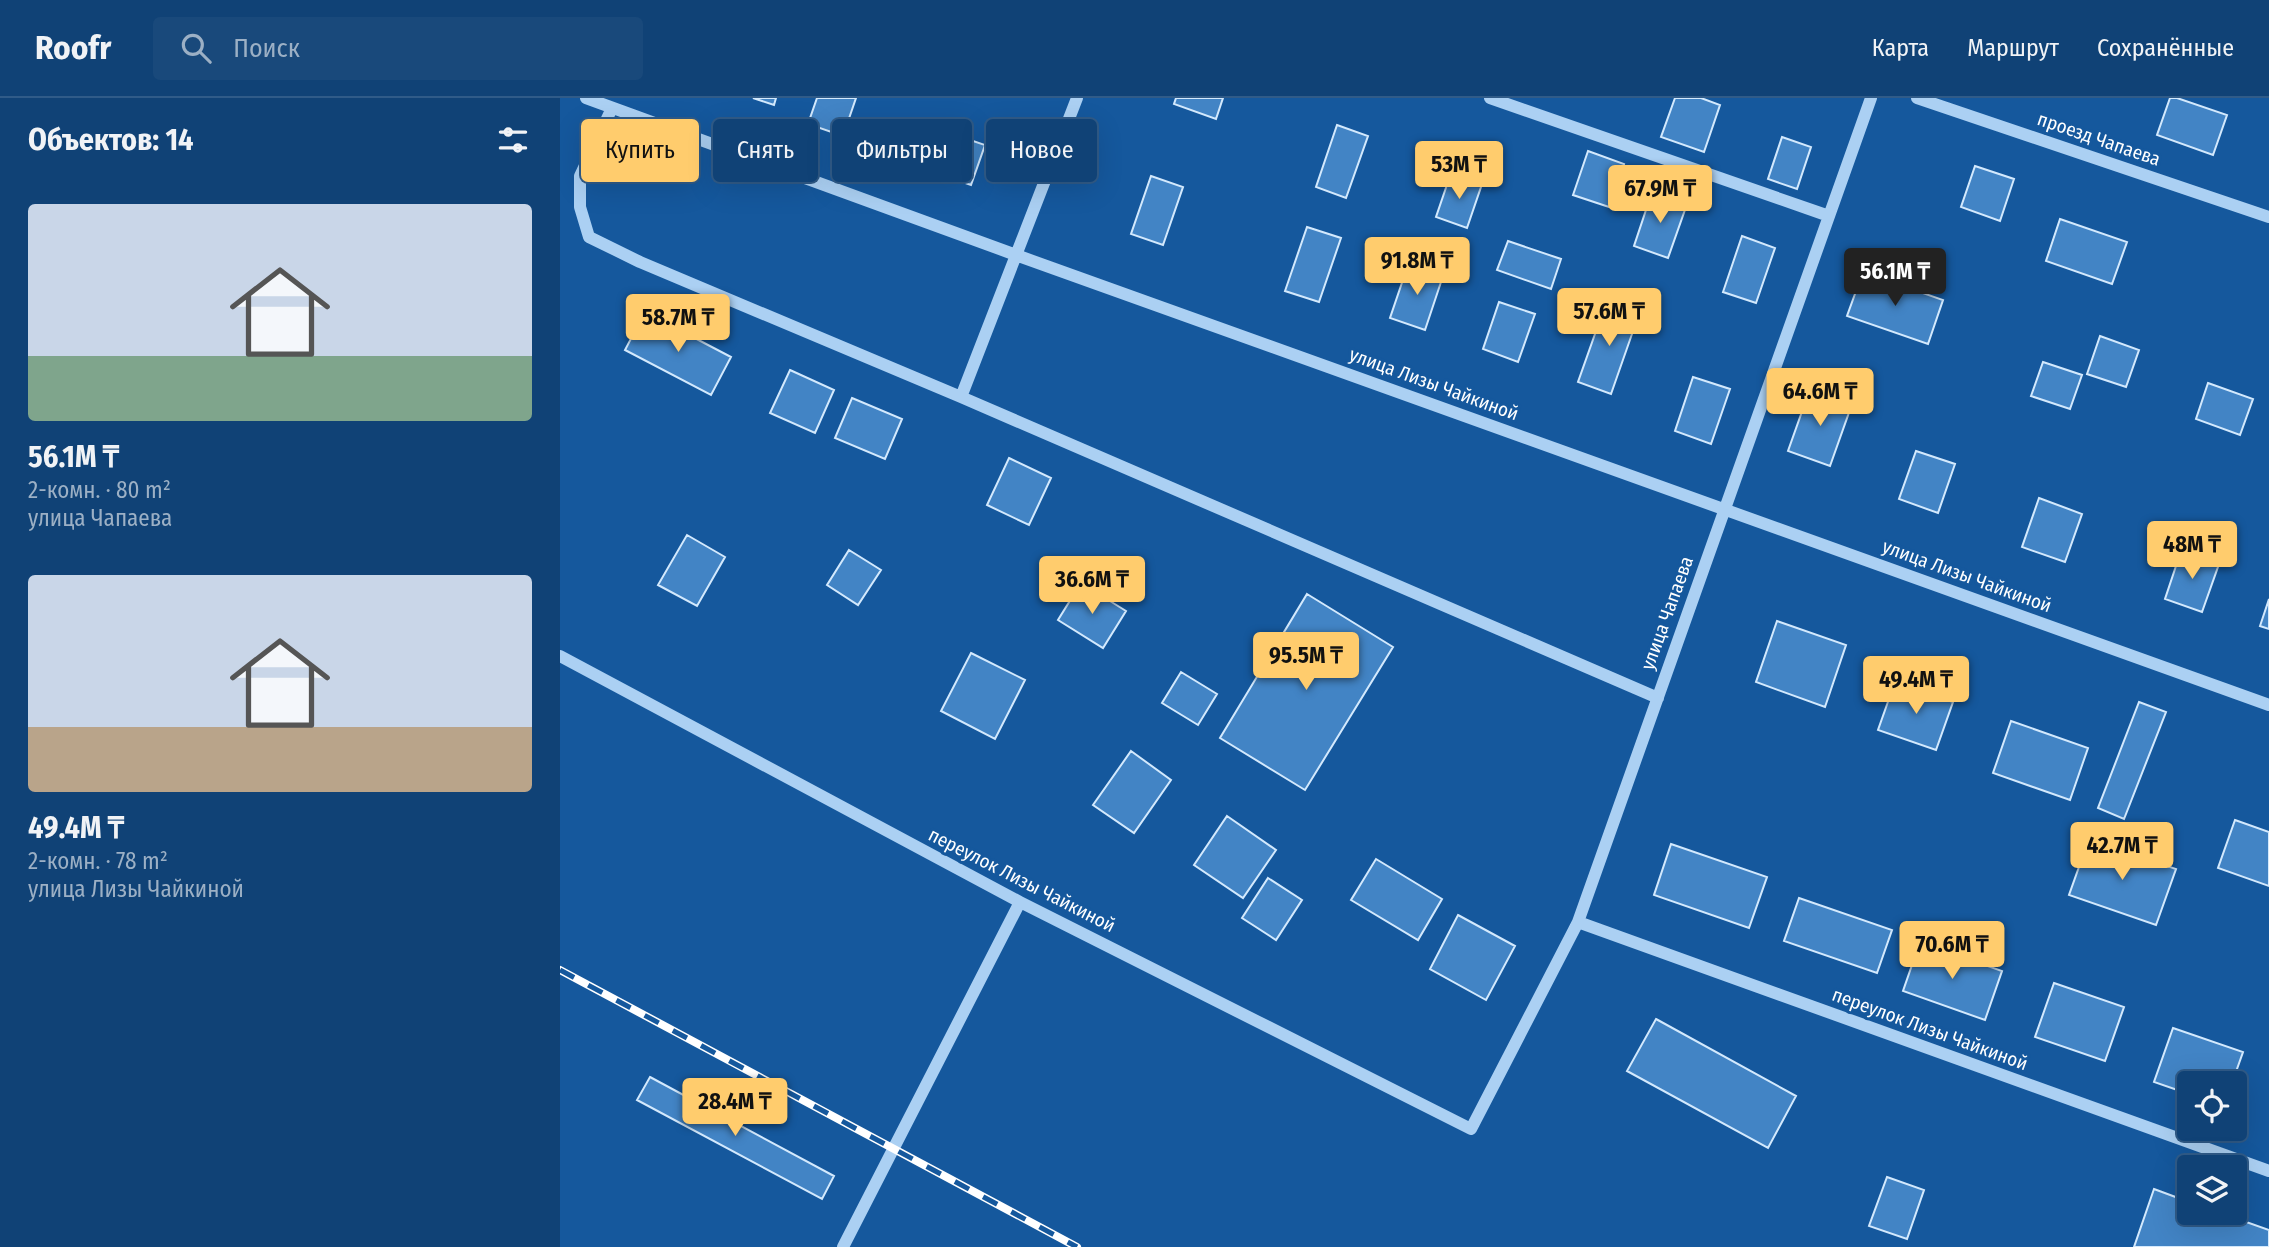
<!DOCTYPE html>
<html lang="ru">
<meta charset="utf-8">
<style>
:root{--surface:#104276;--page:#19497b;--text:#f1f3f6;--muted:#9cb0c5;--line:#305b88;--accent:#ffcc6d}
body{margin:0;font-family:"Fira Sans Condensed",sans-serif;background:var(--page);color:var(--text);height:100vh;display:flex;flex-direction:column;font-size:26px;white-space:nowrap}
*{box-sizing:border-box;margin:0}
p{font-size:23px;color:var(--muted)}
.icon{flex:none;width:38px;height:38px;fill:none;stroke:currentColor;stroke-width:2;stroke-linecap:round;stroke-linejoin:round}
.map{position:relative;flex:1;overflow:hidden}
.sheet{display:flex;flex-direction:column;background:var(--surface);width:560px}
.sheet>*{flex:none}
.banner{position:absolute;left:21px;top:21px;width:665px;height:63px;display:flex;gap:14px}
.controls{position:absolute;left:1617px;top:973px;display:grid;gap:14px}
.controls a{display:grid;place-items:center;width:70px;height:70px;border-radius:7px;background:var(--surface);box-shadow:0 7px 28px #0002,0 0 0 2px var(--line);font-size:35px}
.price{position:absolute;translate:-50% -60px;padding:0 16px;border-radius:7px;background:var(--accent);color:#111;font-size:23px;line-height:46px;filter:drop-shadow(0 2px 4px #0008)}
.price::after{content:'';position:absolute;left:50%;top:42px;width:21px;height:16px;margin-left:-10px;background:inherit;clip-path:polygon(0 0,100% 0,50% 100%)}
.price.selected{background:#222;color:#fff}
ul{padding:0;list-style:none}
li{display:grid;align-content:center;gap:14px;height:371px;padding:0 28px}
li span{display:grid;place-items:center;height:217px;border-radius:7px;color:#555}
li>.icon{margin-inline-start:auto}
span .icon{width:126px;height:126px;fill:#fffc;stroke-width:1}
li b{font-size:30px}
h2{display:flex;justify-content:space-between;align-items:center;height:84px;padding:0 28px;font-size:30px}
.pill{padding:0 24px;border-radius:7px;background:var(--surface);box-shadow:0 7px 28px #0002,0 0 0 2px var(--line);font-size:24px;line-height:63px}
.pill.selected{background:var(--accent);color:#111}
header{display:flex;align-items:center;gap:42px;box-sizing:border-box;height:98px;padding:0 35px;background:var(--surface);border-bottom:2px solid var(--line)}
header strong{font-size:33px}
nav{display:flex;gap:38px;margin-inline-start:auto;font-size:24px}
.search{width:490px;height:63px;background:var(--page);display:flex;align-items:center;gap:18px;box-sizing:border-box;padding:0 24px;border-radius:7px;color:var(--muted);font-size:26px}
main{display:flex;flex:1;min-height:0}
.map>svg:first-child{display:block}
.building{fill:#4284c5;stroke:#d3e9fd;stroke-width:2}
.lines{fill:none;stroke-linecap:round;stroke-linejoin:round}
.minor{stroke:#abd0f3;stroke-width:12}
.rail-casing{stroke:#fff;stroke-width:8}
.rail{stroke:#15589d;stroke-width:5;stroke-dasharray:16;stroke-linecap:butt}
.labels{text-anchor:middle;dominant-baseline:central;stroke-width:6;stroke-linejoin:round;paint-order:stroke}
.street-label{font-size:19px;fill:#fff;stroke:#15589d}
</style>
<header>
<strong>Roofr</strong>
<div class="search"><svg class="icon" aria-label="search" viewBox="0 0 24 24"><circle cx="10" cy="10" r="6"/><path d="M15 15l6 6"/></svg>Поиск</div>
<nav><a>Карта</a><a>Маршрут</a><a>Сохранённые</a></nav>
</header>
<main>
<section class="sheet">
<h2>Объектов: 14<svg class="icon" aria-label="filters" viewBox="0 0 24 24"><path d="M4 7h16M4 17h16"/><circle cx="9" cy="7" r="2"/><circle cx="15" cy="17" r="2"/></svg></h2>
<ul>
<li><span style="background:linear-gradient(#c9d6e8 70%,#7fa58c 0)"><svg class="icon" aria-label="home" viewBox="0 0 24 24"><path d="M3 11l9-7 9 7M6 9v11h12V9"/></svg></span><div><b>56.1M ₸</b><p>2-комн. · 80 m²</p><p>улица Чапаева</p></div></li>
<li><span style="background:linear-gradient(#c9d6e8 70%,#b9a48a 0)"><svg class="icon" aria-label="home" viewBox="0 0 24 24"><path d="M3 11l9-7 9 7M6 9v11h12V9"/></svg></span><div><b>49.4M ₸</b><p>2-комн. · 78 m²</p><p>улица Лизы Чайкиной</p></div></li>
</ul>
</section>
<div class="map">
<svg width="1709" height="1149" viewBox="0 0 1709 1149">
<rect width="100%" height="100%" fill="#15589d"/>
<!-- building -->
<path class="building" d="M193,0H216L214,7Z
M257,0H296L283,38L248,26Z
M616,0H663L656,21L614,6Z
M1115,0H1141L1160,7L1144,54L1101,39Z
M1610,0H1617L1667,17L1653,57L1597,37Z
M777,27L808,38L786,100L756,89Z
M384,33L425,47L411,87L370,73Z
M1222,39L1251,49L1237,91L1208,81Z
M1028,53L1064,66L1049,109L1013,97Z
M1415,68L1454,81L1440,123L1401,109Z
M891,75L922,86L907,130L876,119Z
M591,78L623,89L603,147L571,136Z
M1092,94L1127,106L1108,160L1074,148Z
M1500,121L1567,144L1552,186L1486,163Z
M747,129L781,140L759,204L725,193Z
M1182,138L1215,150L1196,205L1163,194Z
M948,143L1001,161L991,191L937,172Z
M848,167L883,178L865,232L830,220Z
M1303,174L1383,202L1368,246L1287,218Z
M939,204L975,216L958,264L923,251Z
M1046,205L1079,216L1051,296L1018,284Z
M85,214L171,259L151,297L65,252Z
M1540,238L1579,252L1566,289L1527,276Z
M1483,264L1522,277L1510,311L1471,298Z
M230,272L274,292L255,335L210,315Z
M1133,279L1170,291L1151,346L1115,333Z
M1648,285L1693,301L1680,337L1636,321Z
M1250,291L1292,306L1270,368L1228,353Z
M292,300L342,321L325,361L275,340Z
M1356,353L1395,366L1378,415L1339,401Z
M449,360L491,380L469,427L427,407Z
M1479,400L1522,416L1505,464L1462,449Z
M127,437L165,459L137,508L98,487Z
M289,452L321,472L298,507L267,487Z
M1621,453L1659,466L1642,514L1605,501Z
M521,485L566,513L543,550L498,522Z
M747,496L833,549L745,692L660,640Z
M1709,501V531L1700,528Z
M1217,523L1286,547L1265,609L1196,584Z
M411,555L465,582L435,641L381,613Z
M621,574L657,596L638,627L602,605Z
M1335,584L1393,604L1376,652L1318,632Z
M1579,604L1606,614L1564,721L1538,710Z
M1451,623L1528,650L1510,702L1433,675Z
M571,653L611,682L574,735L533,707Z
M667,718L716,752L683,800L634,767Z
M1675,722L1709,734V788L1658,770Z
M1529,741L1616,771L1596,827L1509,797Z
M1111,746L1207,779L1189,830L1094,797Z
M816,761L882,801L858,842L791,802Z
M708,780L742,802L716,842L682,820Z
M1239,800L1332,832L1317,875L1224,843Z
M898,817L955,848L926,902L870,871Z
M1360,844L1442,873L1425,922L1343,893Z
M1494,885L1564,909L1545,963L1475,939Z
M1096,921L1236,998L1208,1050L1067,973Z
M1613,930L1683,954L1672,985H1629V996L1594,984Z
M90,979L274,1078L262,1101L77,1002Z
M1327,1079L1364,1092L1347,1141L1309,1128Z
M1594,1091L1629,1104V1115H1661L1709,1132V1149H1574Z"/>
<g class="lines">
<!-- minor -->
<path class="minor" d="M26,0L456,157L1709,607
M930,0L1269,118
M1357,0L1709,119
M52,10L20,78V109L29,139L80,164L401,299L1098,600
M401,299L517,0
M0,558L460,804L911,1031L1018,824L1311,0
M1018,824L1709,1073
M283,1149L460,804"/>
<!-- rail casing -->
<g class="rail-casing">
<path id="rail" d="M0,872L517,1149"/>
</g>
<!-- rail -->
<use href="#rail" class="rail"/>
</g>
<g class="labels">
<!-- street labels -->
<g class="street-label">
<text transform="translate(1539 41) rotate(19)">проезд Чапаева</text>
<text transform="translate(874 286) rotate(20)">улица Лизы Чайкиной</text>
<text transform="translate(1407 478) rotate(20)">улица Лизы Чайкиной</text>
<text transform="translate(1107 515) rotate(-70)">улица Чапаева</text>
<text transform="translate(462 782) rotate(27)">переулок Лизы Чайкиной</text>
<text transform="translate(1370 931) rotate(20)">переулок Лизы Чайкиной</text>
</g>
</g>
</svg>
<div class="controls">
<a><svg class="icon" aria-label="locate" viewBox="0 0 24 24"><circle cx="12" cy="12" r="6"/><path d="M12 2v4M12 18v4M2 12h4M18 12h4"/></svg></a>
<a><svg class="icon" aria-label="layers" viewBox="0 0 24 24"><path d="M12 4l9 5-9 5-9-5zM3 14l9 5 9-5"/></svg></a>
</div>
<b class="price" style="left:899px;top:103px">53M ₸</b>
<b class="price" style="left:1100px;top:127px">67.9M ₸</b>
<b class="price" style="left:857px;top:199px">91.8M ₸</b>
<b class="price selected" style="left:1335px;top:210px">56.1M ₸</b>
<b class="price" style="left:1049px;top:250px">57.6M ₸</b>
<b class="price" style="left:118px;top:256px">58.7M ₸</b>
<b class="price" style="left:1260px;top:330px">64.6M ₸</b>
<b class="price" style="left:1632px;top:483px">48M ₸</b>
<b class="price" style="left:532px;top:518px">36.6M ₸</b>
<b class="price" style="left:746px;top:594px">95.5M ₸</b>
<b class="price" style="left:1356px;top:618px">49.4M ₸</b>
<b class="price" style="left:1562px;top:784px">42.7M ₸</b>
<b class="price" style="left:1392px;top:883px">70.6M ₸</b>
<b class="price" style="left:175px;top:1040px">28.4M ₸</b>
<div class="banner">
<a class="pill selected">Купить</a>
<a class="pill">Снять</a>
<a class="pill">Фильтры</a>
<a class="pill">Новое</a>
</div>
</div>
</main>
